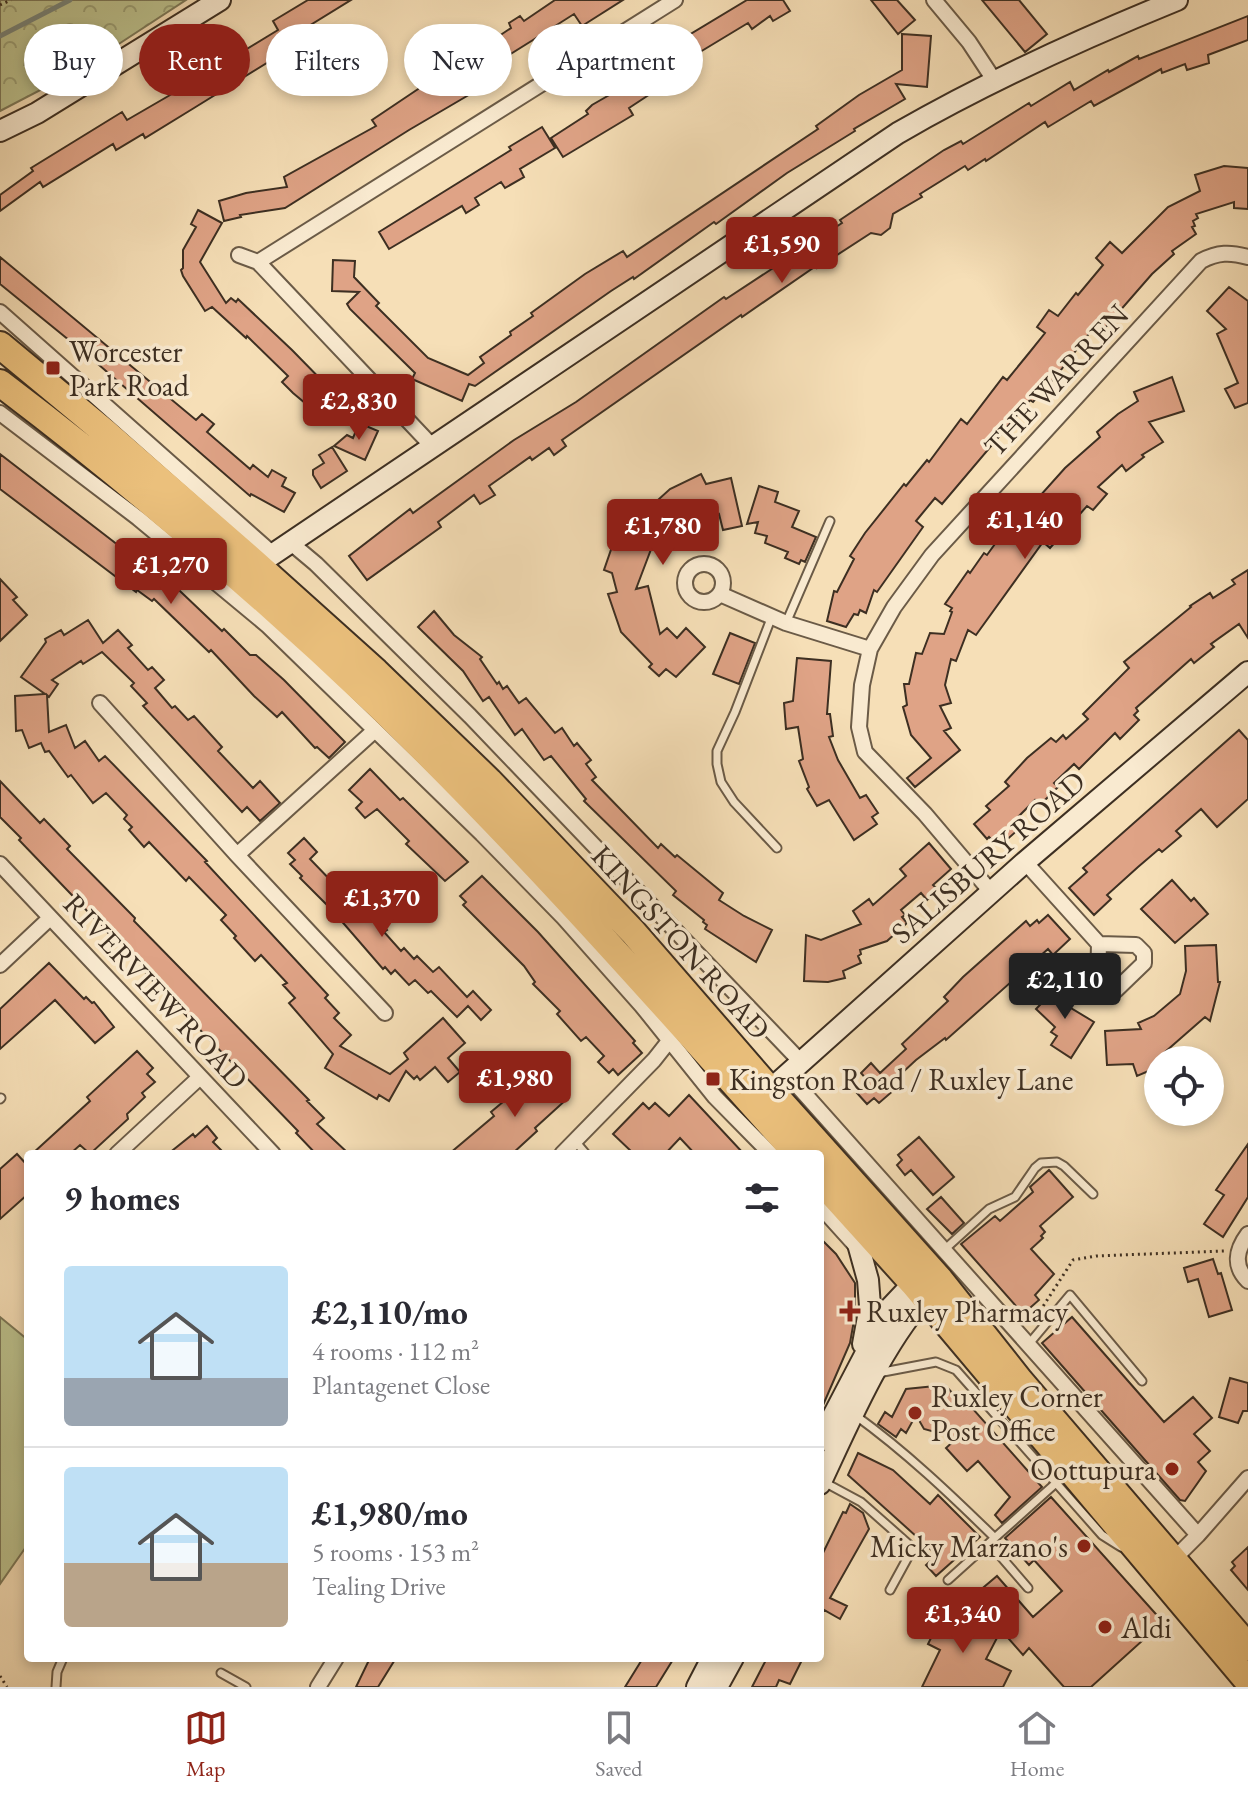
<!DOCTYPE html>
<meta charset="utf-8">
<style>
:root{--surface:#fff;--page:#f7f7f7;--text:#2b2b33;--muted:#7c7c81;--line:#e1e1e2;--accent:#8f2418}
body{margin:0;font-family:"EB Garamond",serif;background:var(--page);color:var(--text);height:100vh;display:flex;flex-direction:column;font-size:30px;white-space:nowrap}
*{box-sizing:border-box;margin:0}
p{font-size:26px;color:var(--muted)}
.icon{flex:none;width:44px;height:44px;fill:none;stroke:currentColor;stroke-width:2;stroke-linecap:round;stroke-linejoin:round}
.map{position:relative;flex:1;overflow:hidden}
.side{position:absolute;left:24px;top:1150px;width:800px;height:512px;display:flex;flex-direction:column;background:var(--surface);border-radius:8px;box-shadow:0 4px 12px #0003}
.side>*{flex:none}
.guide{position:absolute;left:24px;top:24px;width:800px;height:72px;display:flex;gap:16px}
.fabs{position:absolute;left:1144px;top:1046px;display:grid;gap:16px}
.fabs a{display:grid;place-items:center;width:80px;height:80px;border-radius:50%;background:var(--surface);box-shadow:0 4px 12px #0003;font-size:40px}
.price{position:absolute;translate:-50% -68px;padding:0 18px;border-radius:8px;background:var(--accent);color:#fff;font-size:26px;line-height:52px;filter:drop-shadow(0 2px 4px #0008)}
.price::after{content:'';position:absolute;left:50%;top:48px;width:24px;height:18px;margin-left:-12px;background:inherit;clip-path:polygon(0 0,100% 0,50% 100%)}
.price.current{background:#222;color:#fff}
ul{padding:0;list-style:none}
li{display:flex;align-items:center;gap:24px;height:200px;padding:0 40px}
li+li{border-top:2px solid var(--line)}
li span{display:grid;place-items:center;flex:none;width:224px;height:160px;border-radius:8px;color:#555}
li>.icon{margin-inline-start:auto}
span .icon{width:96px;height:96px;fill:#fffc;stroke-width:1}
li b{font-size:34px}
h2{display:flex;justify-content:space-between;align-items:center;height:96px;padding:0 40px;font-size:34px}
.pill{padding:0 28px;border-radius:36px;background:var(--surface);box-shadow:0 4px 12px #0003;font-size:28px;line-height:72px}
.pill.current{background:var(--accent);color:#fff}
.tab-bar{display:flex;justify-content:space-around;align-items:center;height:112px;border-top:2px solid var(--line);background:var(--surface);font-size:22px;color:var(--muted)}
.tab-bar a{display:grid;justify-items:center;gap:4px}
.tab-bar .current{color:var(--accent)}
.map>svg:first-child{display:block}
.forest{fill:url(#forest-crowns);stroke:#7c7858;stroke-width:2}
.park{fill:#bcc28e;stroke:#7c7858;stroke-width:2}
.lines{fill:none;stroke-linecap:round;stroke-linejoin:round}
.stream{stroke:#77847a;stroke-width:5}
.building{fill:#dfa386;stroke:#3d2f22;stroke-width:2}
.lane-casing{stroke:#6b5b47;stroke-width:11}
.street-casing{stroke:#6b5b47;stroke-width:18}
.secondary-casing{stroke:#3d2f22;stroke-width:24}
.highway-casing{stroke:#3d2f22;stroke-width:30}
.path{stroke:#3d2f22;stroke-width:3;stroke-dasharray:2 4;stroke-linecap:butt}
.lane{stroke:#f9ead0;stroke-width:7}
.street{stroke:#f9ead0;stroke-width:14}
.secondary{stroke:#f9ead0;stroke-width:20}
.highway{stroke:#ebc07c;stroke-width:26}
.poi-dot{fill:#8f2418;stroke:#f9ead0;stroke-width:3}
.labels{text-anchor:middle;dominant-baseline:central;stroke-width:7;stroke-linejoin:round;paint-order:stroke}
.poi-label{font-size:30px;fill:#3d2f22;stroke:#f9ead0;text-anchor:start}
.street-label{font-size:30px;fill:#3d2f22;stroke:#f9ead0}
</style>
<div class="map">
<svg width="1248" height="1687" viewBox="0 0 1248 1687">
<defs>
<pattern id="forest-crowns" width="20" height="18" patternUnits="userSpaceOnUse" patternTransform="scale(2)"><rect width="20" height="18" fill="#bcc28e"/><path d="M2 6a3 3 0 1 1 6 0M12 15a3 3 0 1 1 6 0" fill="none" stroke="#9a9e74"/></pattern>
</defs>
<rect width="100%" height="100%" fill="#f6dfb7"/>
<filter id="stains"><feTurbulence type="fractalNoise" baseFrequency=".0025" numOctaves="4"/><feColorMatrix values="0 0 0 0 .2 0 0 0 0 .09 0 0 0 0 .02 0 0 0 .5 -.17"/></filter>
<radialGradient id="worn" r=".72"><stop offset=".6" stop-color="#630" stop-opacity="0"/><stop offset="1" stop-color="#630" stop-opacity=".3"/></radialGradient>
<!-- forest -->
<path class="forest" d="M0,0H186L79,70L0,111Z"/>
<!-- park -->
<path class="park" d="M0,1317L28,1340V1544L0,1584Z"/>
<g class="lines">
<!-- stream -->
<path class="stream" d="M0,36L70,0"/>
</g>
<!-- building -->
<path class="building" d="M308,0H351L278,45L283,53L194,108L145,138L143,134L116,150L113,144L43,187L40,182L0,211V195L33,171L31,168L122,112L127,120L196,80L278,30L273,21Z
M555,0H623L582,26L574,14L541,35L501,60L508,72L409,130L285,208L240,215L241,217L224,221L219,201L246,193L287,187L284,177L376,126L372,120L442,73L501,40L499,36L511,28L509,23L520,16L524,21Z
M747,0H783L790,11L773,21L770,16L752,29L748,23L700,52L669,73L673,79L629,108L633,115L563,157L551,138L588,114L586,111L592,105L625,86L621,79L627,75L626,73Z
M871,0H897L915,20L898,34Z
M982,0H1019L1047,34L1025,52Z
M1248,16V40L1208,55L1209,63L1187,70L1185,64L1162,73L1161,69L1094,106L1091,101L1048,127L1045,122L986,161L985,159L968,170L965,166L920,194L922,197L893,214L890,228L881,235L871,233L817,268L816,266L742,317L741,315L562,440L566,446L554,455L549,448L532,460L530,457L489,486L495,495L480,504L474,495L438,522L441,527L367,580L349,556L410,509L413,513L514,440L576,402L724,297L726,299L822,236L842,223L840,220L944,150L961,141L963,144L1029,103L1031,106L1070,82L1074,90L1108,70L1109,72L1138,56L1139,59Z
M902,34L931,36L927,87L896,84L905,99L854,129L855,131L787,173L716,224L714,222L634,279L633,277L611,291L475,386L469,384L462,401L412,379L415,373L350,309L347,304L359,292L332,291L333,260L355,261L354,277L379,303L376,306L428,358L468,375L484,363L480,357L511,335L510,332L533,316L531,313L585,274L623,251L627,257L818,129L816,126L859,95L902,70Z
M542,127L555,148L520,169L524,177L505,188L501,182L475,198L479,205L466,213L462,206L389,249L379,232L511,150L509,147Z
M1224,166L1248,168V209L1234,208V202L1196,214L1198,218L1193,221L1195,226L1192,227L1196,234L1172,251L1174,254L1152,274L1098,336L1091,331L1057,375L1033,402L1030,400L942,504L935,498L916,521L923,527L877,592L874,590L866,613L860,610L858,615L854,614L846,627L827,621L834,591L837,592L854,559L850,556L865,533L904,484L906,486L927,460L929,462L961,419L967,424L1003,377L1007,380L1029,353L1045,333L1037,327L1049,310L1058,316L1076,293L1078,295L1103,265L1096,258L1110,242L1122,253L1168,207L1200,191L1195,175Z
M198,210L222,223L200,262L226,303L231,298L236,302L238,299L292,350L338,397L324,411L321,408L317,413L293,393L282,382L288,376L247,336L246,338L212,307L205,311L183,276L181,270L183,268V250L196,227L191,224Z
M0,257L196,420L202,414L214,424L207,432L250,469L253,465L268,477L272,470L286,478L282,486L295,493L284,512L251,494L250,496L91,358L0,284Z
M1229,287L1248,301V403L1235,408L1225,389L1238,383L1217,334L1226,329L1207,311Z
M1172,377L1184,411L1149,422L1163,442L1142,455L1144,457L1126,471L1122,465L1098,487L1107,494L1093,510L1087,506L1050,548L1043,542L976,635L968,630L956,661L951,659L945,685L951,703L940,706L951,728L944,731L960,750L915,787L907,778L931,758L911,735L903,707L907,705L904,684H909L916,653L922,654L930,633L944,634L952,612L950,611L952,608L945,604L968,571L970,573L984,553L987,555L1003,533L1016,542L1031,522L1022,516L1065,468L1100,437L1097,432L1118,414L1138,401L1134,392Z
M359,423L378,431L365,460L334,446L347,435L353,438Z
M332,447L347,471L321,488L313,475V470L324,463L319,455Z
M0,454L127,552L158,575L160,572L222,631L224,629L250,655H256L284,680L345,742L329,758L317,747L315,748L282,712L277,717L254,696L211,650L209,652L154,599L152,601L137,590L136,592L0,489Z
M701,474L706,484L731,478L742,526L723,530L719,514L697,526L694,520L674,538L661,523L636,589L648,586L660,634L667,628L677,638L686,628L705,647L676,677L666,669L659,676L649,667L652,664L621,632L608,594L617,592L612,573L604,570L623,515L636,520L670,489Z
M759,486L778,492L775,502L799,511L792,527L816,537L805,562L801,560L799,564L785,558L788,552L765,543L767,536L755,533L758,522L747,524Z
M1248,570V638L1239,624L1211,644L1214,647L1194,663L1191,659L1136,708L1138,711L1134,715L1139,720L1120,739L1115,733L1079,769L1074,764L1054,783L1058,787L1040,805L1035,800L1017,818L1019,820L1015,823L1020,828L1002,844L996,838L993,841L989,837L987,839L974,824L990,810L986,806L1009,786L1005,782L1027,758L1051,738L1056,742L1063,735L1066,739L1088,719L1083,714L1129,668L1124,662L1191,607L1190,606L1210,593L1213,598L1235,584L1232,580Z
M0,579L17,597L13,600L27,615L0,641Z
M434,611L454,635L482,657L480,659L497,684L499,682L503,689L507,686L519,703L526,698L555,733L562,728L574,746L577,743L591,760L586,764L596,777L592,780L658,848L661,844L675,857L677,855L723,893L719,900L744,916L772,930L756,962L705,929L707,925L703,922L704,920L673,895L676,891L584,801L586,799L551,756L544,760L522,729L515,735L489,697L483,701L463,671L418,627Z
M88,620L103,643L118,630L132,645L128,648L148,670L152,667L164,680L155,688L172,708L175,706L188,720L194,716L222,747L218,751L253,788L260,781L280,803L260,821L247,807L242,812L143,706L147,703L131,686L134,683L102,652L83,664L81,661L52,680L58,684L49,697L47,695L49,732L66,725L75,748L85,741L99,761L105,756L207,861L205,862L328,995L325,998L339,1013L334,1018L351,1035L340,1046L390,1074L408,1059L404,1053L443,1018L465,1043L448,1058L460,1072L448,1082L435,1067L420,1080L417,1076L414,1079L406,1071L389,1101L379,1095L377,1099L325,1068L333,1054L289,1003L295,998L283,985L287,983L261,955L255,961L234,938L236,936L221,920L226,915L189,877L186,881L149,842L144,847L129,830L132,827L124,819L127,815L106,793L93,803L71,775L68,777L49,751L45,752L41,743L29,748L22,730L16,731L15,696L45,694L21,677L46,642L45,639L61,630L64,635Z
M730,633L755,643L739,684L713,674Z
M797,658L831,661L827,714H830L833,736L829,737L838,760L860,798L866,795L878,813L872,817L877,824L854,840L829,800L817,806L807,789L809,787L799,761L803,759L798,727L786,729L784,703L793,701Z
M1239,730L1248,740V799L1217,827L1201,809L1176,831L1181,836L1162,852L1159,849L1138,867L1107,895L1111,899L1094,915L1069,888L1087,872L1083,868Z
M370,769L400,800L403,798L468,862L445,881L406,844L409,841L377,809L365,818L356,808L362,802L349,790Z
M0,781L40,823L44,819L70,846L67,849L135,918L134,921L309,1100L307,1101L324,1118L317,1124L349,1154H316L296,1133L298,1131L146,974L150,969L119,938L116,941L19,840L21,838L0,817Z
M304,838L317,852L310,859L363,914L365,912L370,919L374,915L387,930L384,932L401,951L404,948L414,959L417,956L433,972L439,967L467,997L473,991L491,1010L481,1020L468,1006L457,1017L431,991L428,993L415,980L409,985L395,970L391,974L385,967L383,969L332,910L300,878L302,876L290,864L295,860L288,853Z
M929,843L951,869L933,885L938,890L927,900L921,893L901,910L905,915L902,917L907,923L887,941L860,950L861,954L858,956L861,963L843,971L845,978L828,982L804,981L806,935L821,940L861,924L853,911L869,899L873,905L906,876L900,869Z
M482,876L538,932L635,1041L633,1043L642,1053L618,1075L613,1069L609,1073L598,1062L604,1056L586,1037L581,1041L557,1014L560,1011L533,984L535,982L524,966L463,905L466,902L460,896Z
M1172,880L1191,901L1194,898L1208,914L1175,943L1141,909Z
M1048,915L1070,939L1053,955L1048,949L946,1040L945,1038L916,1060L889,1085L894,1090L879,1103L874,1098L867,1104L857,1093L869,1082L861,1073L871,1063L880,1073L906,1049L902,1044L948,1001L944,997L963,977L1026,921L1030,926L1037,920L1039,923Z
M1216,945L1218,982H1220L1210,1021L1205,1017L1165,1052L1169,1060H1158V1067L1137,1076L1133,1064L1107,1065L1105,1031L1141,1029L1138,1023L1154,1016L1180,994L1186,971L1185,946Z
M49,963L84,999L86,997L92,1003L94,1002L114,1027L95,1043L55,1000L0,1049V1009Z
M1061,983L1075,995L1066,1005L1094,1022L1071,1058L1051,1045L1057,1036L1051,1032L1055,1027L1036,1009Z
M137,1051L153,1068L147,1074L155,1082L142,1093L145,1097L127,1114L128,1119L90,1154L80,1145L70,1154H32L90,1101L87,1097Z
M535,1075L541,1081L548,1075L568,1098L535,1128L537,1131L512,1154H449L494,1116L491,1112Z
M689,1095L744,1154H695L680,1138L665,1154H634L613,1134L643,1103L649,1109L655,1103L669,1116Z
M207,1126L217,1138L213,1142L225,1154H168L193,1134L195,1137Z
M919,1137L954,1177L933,1195L911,1170L905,1175L897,1165L902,1160L898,1155Z
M1248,1144V1197L1223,1237L1204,1224L1224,1195L1216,1190Z
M17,1154L28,1166V1194L0,1219V1169Z
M1049,1170L1073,1197L1040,1226L1045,1232L1041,1236L1043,1238L1031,1249L1054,1274L1035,1295L1039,1300L1023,1314L961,1244L995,1216L1000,1221L1033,1192L1030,1187Z
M941,1197L964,1223L952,1234L927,1209Z
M820,1238L836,1254L855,1283V1315L850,1343L820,1412Z
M1213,1259L1218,1274L1221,1273L1232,1310L1209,1317L1198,1279L1188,1282L1184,1268Z
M1072,1317L1164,1422L1193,1397L1212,1418L1194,1434L1210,1451L1198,1462L1206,1471L1185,1501L1180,1500L1042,1343Z
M1230,1378L1248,1383V1411H1243L1238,1423L1219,1417Z
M945,1385L954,1395L958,1392L1042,1487L1002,1523L995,1515L1010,1497L978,1461L967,1471L946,1448L957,1438L924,1429L916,1415L906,1433L901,1429L896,1437L878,1424L885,1412L892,1417L906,1389Z
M858,1453L893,1470L930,1504L938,1495L980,1537L936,1576L926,1565L937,1555L848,1475Z
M1051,1497L1163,1622L1091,1687H1064L1029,1648L1023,1655L972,1597L997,1576L1033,1617L1062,1591L1034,1560L1029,1565L1005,1538Z
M850,1504L863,1513L869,1529L830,1598L847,1606L840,1619L824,1610L820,1618V1559L843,1512L846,1513Z
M1248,1547V1590L1231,1570L1235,1566L1232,1562Z
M938,1606L999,1634L986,1659L1011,1671L1003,1687H922L940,1650L928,1644L934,1632Z
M370,1658H396L378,1687H356Z
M643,1658H674L656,1687H625Z
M767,1658H803L790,1684L779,1680L776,1687H752Z"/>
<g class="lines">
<!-- lane casing -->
<g class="lane-casing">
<path id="lane" d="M772,616L735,712L717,751V764L721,782L734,802L777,848
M786,623L830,521
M0,1099L1,1098
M575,1141L586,1154
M944,1250L989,1209L1015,1197L1035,1168L1041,1163L1057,1162L1064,1166L1093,1194
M1028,1345L1070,1295L1142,1381
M878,1373L936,1362L956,1370L1102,1535L1121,1547
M855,1415C906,1452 950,1494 994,1537
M822,1481L861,1502L913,1548L890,1590
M948,1580L989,1543
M1028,1588L989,1543L1056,1483
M221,1673L246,1687
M56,1687L57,1672L63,1658"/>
</g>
<!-- street casing -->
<g class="street-casing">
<path id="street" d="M934,0L969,42L994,80
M239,255L258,262
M0,312L274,555
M0,413L138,518L267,625L482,834L564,918L642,1006L715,1097L771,1154
M433,447L258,262L675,0
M291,543L316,564L470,716L801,1062
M685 583a19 19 0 1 1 38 0a19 19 0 1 1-38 0Z
M720,594L786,623L870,649
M100,703L237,855L385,1013
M237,855L375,730
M1025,862L1099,944L1136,945L1144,953V963L1116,990L1105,991L1098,983L1099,944
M0,864L273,1154
M992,893L925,814L865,752L859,727L862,685L870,649L894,607L932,555L1201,261C1218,252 1230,252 1248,257
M0,965L50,918
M787,1074L1198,1535
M117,1154L200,1077
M562,1154L654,1060L669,1041
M820,1206L857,1247
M1248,1234C1236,1250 1233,1266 1248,1281
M1174,1559L1198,1535L1248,1478
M318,1687L336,1658"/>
</g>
<!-- secondary casing -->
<g class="secondary-casing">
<path id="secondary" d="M0,131L37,113L220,0
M257,565L898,133C988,81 1081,39 1177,0
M770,1090L1025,862L1248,672
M850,1215L868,1280L870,1306L863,1344
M820,1441L889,1309L923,1273
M820,1484C851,1418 884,1339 934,1287
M697,1687L712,1658
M717,1687L733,1658"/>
</g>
<!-- highway casing -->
<g class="highway-casing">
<path id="highway" d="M0,345L106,433L257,565L376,672L489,781L633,932L770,1090L940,1280L1020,1381L1248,1647
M0,383C132,483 257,590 377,704C525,847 660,1001 797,1154
M820,1180L913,1283L1248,1681"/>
</g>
<!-- path -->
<path class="path" d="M0,5L11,0
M1040,1311L1073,1260L1096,1256L1224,1251
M0,1676L7,1687"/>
<!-- lane -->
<use href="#lane" class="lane"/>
<!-- street -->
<use href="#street" class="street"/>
<!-- secondary -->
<use href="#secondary" class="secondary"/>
<!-- highway -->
<use href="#highway" class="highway"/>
</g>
<!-- markers -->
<g class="poi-dot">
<rect x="45" y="360" width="16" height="16" rx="4"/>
<rect x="705" y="1071" width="16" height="16" rx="4"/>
<path d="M846 1299h8v8h8v8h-8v8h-8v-8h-8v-8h8z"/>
<circle cx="915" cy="1413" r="8"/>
<circle cx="1172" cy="1469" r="8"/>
<circle cx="1084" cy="1546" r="8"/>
<circle cx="1105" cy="1627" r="8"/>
</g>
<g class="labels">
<!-- poi labels -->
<g class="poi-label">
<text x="69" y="351">Worcester<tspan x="69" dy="34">Park Road</tspan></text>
<text x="729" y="1079">Kingston Road / Ruxley Lane</text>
<text x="866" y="1311">Ruxley Pharmacy</text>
<text x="931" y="1396">Ruxley Corner<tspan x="931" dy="34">Post Office</tspan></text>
<text x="1156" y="1469" text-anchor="end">Oottupura</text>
<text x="1068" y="1546" text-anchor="end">Micky Marzano's</text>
<text x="1121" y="1627">Aldi</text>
</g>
<!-- street labels -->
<g class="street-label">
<text transform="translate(1056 380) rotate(-47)">THE WARREN</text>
<text transform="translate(988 857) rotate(-41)">SALISBURY ROAD</text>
<text transform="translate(681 942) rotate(48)">KINGSTON ROAD</text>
<text transform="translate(156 991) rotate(47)">RIVERVIEW ROAD</text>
</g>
</g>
<rect width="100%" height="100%" filter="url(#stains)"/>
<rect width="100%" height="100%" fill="url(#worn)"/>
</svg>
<div class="fabs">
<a><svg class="icon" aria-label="locate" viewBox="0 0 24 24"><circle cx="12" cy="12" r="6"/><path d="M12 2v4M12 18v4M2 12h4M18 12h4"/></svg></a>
</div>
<b class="price" style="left:782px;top:285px">£1,590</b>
<b class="price" style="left:359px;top:442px">£2,830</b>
<b class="price" style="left:1025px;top:561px">£1,140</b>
<b class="price" style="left:663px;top:567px">£1,780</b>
<b class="price" style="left:171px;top:606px">£1,270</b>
<b class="price" style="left:382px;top:939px">£1,370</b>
<b class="price current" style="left:1065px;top:1021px">£2,110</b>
<b class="price" style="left:515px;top:1119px">£1,980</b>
<b class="price" style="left:963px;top:1655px">£1,340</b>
<div class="guide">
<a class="pill">Buy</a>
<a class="pill current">Rent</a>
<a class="pill">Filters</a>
<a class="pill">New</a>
<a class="pill">Apartment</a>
</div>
<section class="side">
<h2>9 homes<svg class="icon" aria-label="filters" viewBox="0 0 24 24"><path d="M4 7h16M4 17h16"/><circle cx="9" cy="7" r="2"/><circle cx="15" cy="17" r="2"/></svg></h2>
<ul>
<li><span style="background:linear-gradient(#bfe0f5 70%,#9aa5b1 0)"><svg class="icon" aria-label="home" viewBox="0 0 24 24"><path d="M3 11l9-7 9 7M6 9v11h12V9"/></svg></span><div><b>£2,110/mo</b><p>4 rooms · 112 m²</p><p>Plantagenet Close</p></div></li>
<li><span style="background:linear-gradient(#bfe0f5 60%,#b9a48a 0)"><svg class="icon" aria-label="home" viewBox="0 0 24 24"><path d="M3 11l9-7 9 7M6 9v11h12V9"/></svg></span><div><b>£1,980/mo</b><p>5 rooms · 153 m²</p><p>Tealing Drive</p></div></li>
</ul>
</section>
</div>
<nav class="tab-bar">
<a class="current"><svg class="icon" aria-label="map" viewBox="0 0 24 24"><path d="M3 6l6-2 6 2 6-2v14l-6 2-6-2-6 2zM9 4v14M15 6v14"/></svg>Map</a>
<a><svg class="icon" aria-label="saved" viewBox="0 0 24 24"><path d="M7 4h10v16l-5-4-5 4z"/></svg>Saved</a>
<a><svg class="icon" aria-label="home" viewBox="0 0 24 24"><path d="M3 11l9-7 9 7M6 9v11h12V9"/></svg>Home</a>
</nav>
